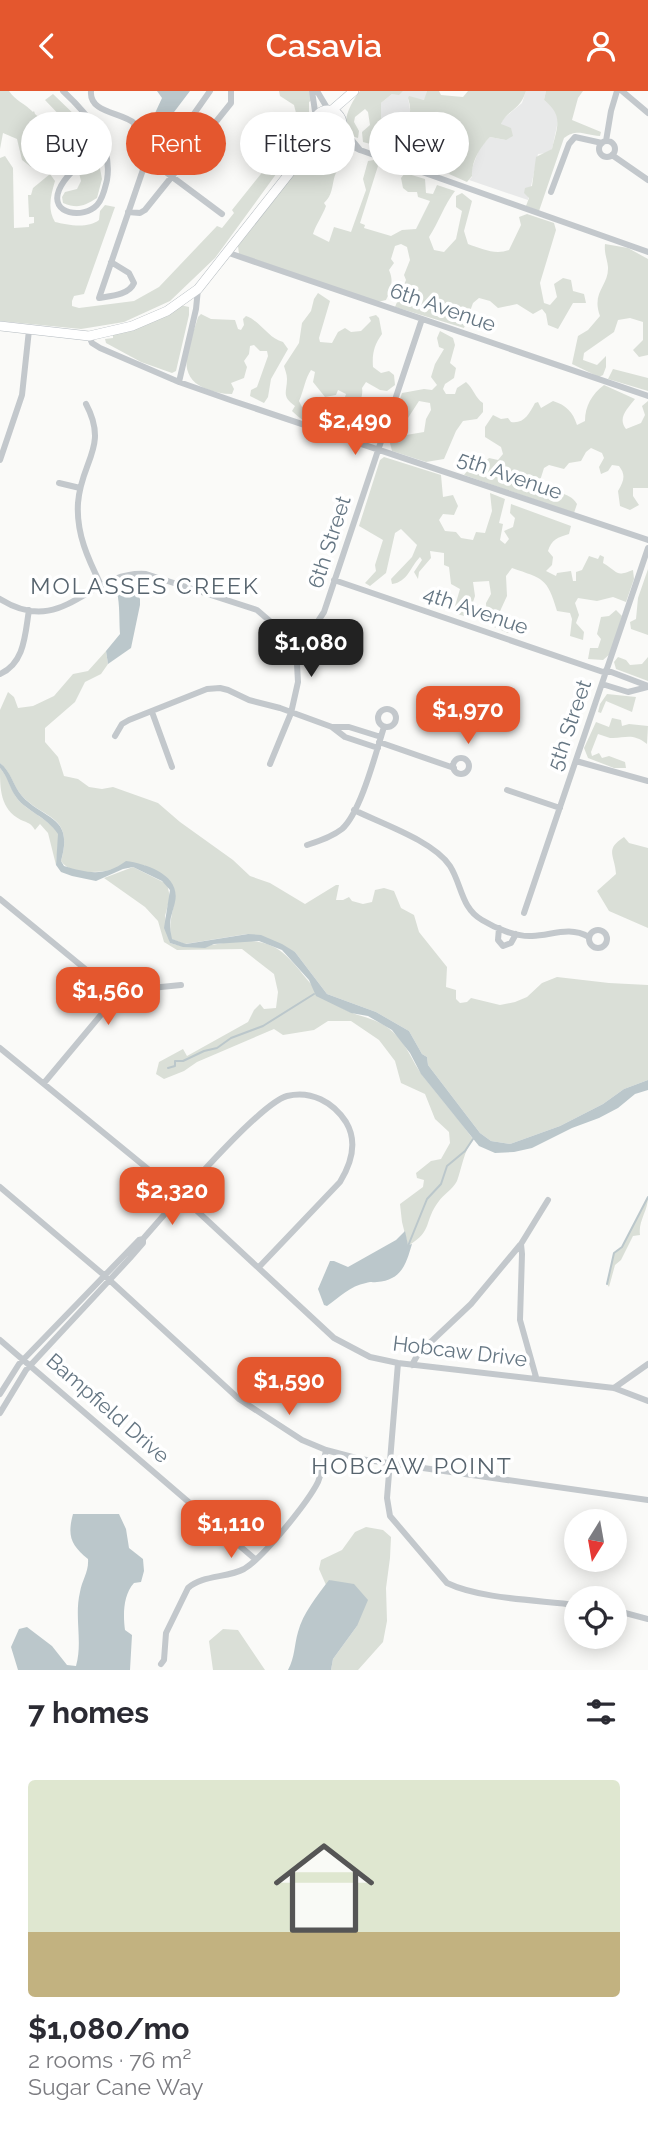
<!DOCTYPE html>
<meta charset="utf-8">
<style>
:root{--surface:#fff;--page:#f2f2f3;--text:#2b2b33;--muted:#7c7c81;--line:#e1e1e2;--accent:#e4572e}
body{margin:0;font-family:Raleway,sans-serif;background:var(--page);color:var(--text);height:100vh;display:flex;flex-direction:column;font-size:26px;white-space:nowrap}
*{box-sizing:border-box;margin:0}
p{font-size:23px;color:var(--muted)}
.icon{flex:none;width:38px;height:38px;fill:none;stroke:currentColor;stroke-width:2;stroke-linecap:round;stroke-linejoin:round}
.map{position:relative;height:1579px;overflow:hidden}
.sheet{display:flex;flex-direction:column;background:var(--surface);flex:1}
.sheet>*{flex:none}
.hud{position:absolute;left:21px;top:21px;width:607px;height:63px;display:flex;gap:14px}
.needle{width:46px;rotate:191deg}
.tools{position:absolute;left:564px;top:1418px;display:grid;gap:14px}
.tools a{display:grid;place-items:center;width:63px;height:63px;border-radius:50%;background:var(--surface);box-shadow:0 4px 18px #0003;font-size:35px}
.price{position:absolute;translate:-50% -60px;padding:0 16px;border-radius:14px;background:var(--accent);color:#fff;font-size:23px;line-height:46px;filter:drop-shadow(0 2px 4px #0008)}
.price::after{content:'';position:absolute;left:50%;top:42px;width:21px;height:16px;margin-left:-10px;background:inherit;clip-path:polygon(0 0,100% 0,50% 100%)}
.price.on{background:#222;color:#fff}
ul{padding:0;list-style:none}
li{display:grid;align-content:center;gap:14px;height:371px;padding:0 28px}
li+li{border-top:2px solid var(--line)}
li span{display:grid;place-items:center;height:217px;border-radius:7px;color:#555}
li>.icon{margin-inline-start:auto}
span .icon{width:126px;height:126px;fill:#fffc;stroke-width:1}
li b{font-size:30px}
h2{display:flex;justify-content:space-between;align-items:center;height:84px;padding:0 28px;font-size:30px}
.tag{padding:0 24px;border-radius:32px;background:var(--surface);box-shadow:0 4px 18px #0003;font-size:24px;line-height:63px}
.tag.on{background:var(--accent);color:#fff}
header{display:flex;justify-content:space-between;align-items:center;height:91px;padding:0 28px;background:var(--accent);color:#fff;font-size:32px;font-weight:600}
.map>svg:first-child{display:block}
.built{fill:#e8e9e9}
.green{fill:#dadfd7}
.water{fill:#bbc7cb}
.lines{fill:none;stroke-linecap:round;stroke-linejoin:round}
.stream{stroke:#bbc7cb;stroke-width:2}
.secondary-casing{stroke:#b3babf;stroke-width:10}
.minor{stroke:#c3c8cc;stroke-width:6}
.secondary{stroke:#fff;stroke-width:9}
.labels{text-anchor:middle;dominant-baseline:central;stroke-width:7;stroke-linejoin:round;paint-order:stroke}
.street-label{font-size:21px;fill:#657683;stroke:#fff}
.neighbourhood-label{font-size:23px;letter-spacing:2px;fill:#57646e;stroke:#fff}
</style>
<header><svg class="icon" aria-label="back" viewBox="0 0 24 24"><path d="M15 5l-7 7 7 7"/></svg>Casavia<svg class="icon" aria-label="person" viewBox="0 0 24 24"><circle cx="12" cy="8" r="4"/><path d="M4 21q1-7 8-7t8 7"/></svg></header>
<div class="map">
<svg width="648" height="1579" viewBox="0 0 648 1579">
<rect width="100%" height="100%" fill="#fafaf8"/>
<!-- built -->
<path class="built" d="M403,0H427L425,9L408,7L411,24L404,33H388L381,27V12L392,3Z
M526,0H546L544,9L555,18L558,30L552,58L547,62L538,63L528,109L469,89L472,86L471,80L480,56L490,46L506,49L501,33L503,28L522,12Z
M421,36L434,40H459L461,49L459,69L449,83L370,54L383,46L397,50L401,61L414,42Z"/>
<!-- green -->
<path class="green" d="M0,0H9C16,10 24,12 33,21L34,20L35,23L49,35L47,38L53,43L66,31L45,9L53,3L80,29C77,39 85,45 91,53C89,61 78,66 74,75L70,76L66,66L68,64L59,53L56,55L54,53L31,76L22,69L17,48L3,42L0,58Z
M279,0H309L312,9L309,11V23L303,46L215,167L170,210L124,231L81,238L0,230V67L5,65L13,77L14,137L29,136V133L34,132V126H29L28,104H31L33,97L50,83L55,90C51,104 47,118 55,131C67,134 88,138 99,129L100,120L105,114L115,116L84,203L74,205L72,210V215L79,217L134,210L159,196L217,135L222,137L234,122L232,119L285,53L298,30L294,14L280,5Z
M360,0H403L399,4L392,3L381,12V27C400,44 416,31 408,7L409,5L424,9L427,0H439L441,4L463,6L468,0H526C520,20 508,18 501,33L511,37L513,45L506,49L490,46C480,56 471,71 472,85L467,91L449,83L452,75H456C462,64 462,52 459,40H434L421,36L414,42L419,44L420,51L414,61L407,63L401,61L396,50L383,46L376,49L374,54L363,51L362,41L370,34L368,21L365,18L355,26L354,31L359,40L358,47C335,41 350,12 360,0Z
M546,0H583L578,7L572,29L601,41L600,45C585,44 577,37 564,47L539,120L526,115L529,107L524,102L525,97L532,95L536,66L552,58C557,36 564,25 544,9Z
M329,53L343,57L342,75C329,84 337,101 324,112L326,115C322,126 316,133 313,143L329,151L334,136L351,141L366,99L363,88L368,70L374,69L378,75L360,132L365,134L364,137L391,145L402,139L416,138L430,110L418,106L417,101H408L403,97L401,87L405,82L425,88L426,102L433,103L437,94L455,100C444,114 439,131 429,146L434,159L444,161L456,148L462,120L456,116V105L462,102L472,110L464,140L468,153C482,158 495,164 509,159L521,134L519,126L527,123L554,132L556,139L540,192L544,212L550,214L557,206L554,193L563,187L571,189L573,200L584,203L586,212H573L558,238L548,234L546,223L542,218L533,223L517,213L498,217L490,210L479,207L473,212L464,237L395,216L406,189L404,184L410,169L407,156L401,153L395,155L391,168L394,172L389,179C394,190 391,199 386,209L378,211L239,163L238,155L305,69L315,59Z
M95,67H98L102,88L97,107C84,115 78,118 63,112L62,106L65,101L77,98L81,90L79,82Z
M605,153L628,157L648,168V264L639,266L633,259L643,249V231L630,227L618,229L614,241L584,262L583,269L597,274L606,265V276L603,284L599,286L572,273L578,245L588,239L600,225C591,201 609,195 608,176C607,167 604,162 605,153Z
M318,202L330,210L319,247L320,251L332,252L338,241L345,237L351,241L361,240L371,230L369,226L376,224L379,227L382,243C374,254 372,263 373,276L381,282L389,280L394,284L395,294L387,300L380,299L366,291L362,297C364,307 356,317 355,328L348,331L341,338L336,331L346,303L338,299L336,304L325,306L313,291L315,281L311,279C305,288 304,299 299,310L302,316L309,313L313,315L323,309L331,321L332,328L319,335C308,333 300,328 292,320L295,315C281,305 287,301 287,288C287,283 285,279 284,275L299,252L302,232L311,220L314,208Z
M180,214L189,216V224L176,280L172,282L141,271L106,252L105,248L113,247V244Z
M201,223L211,228L235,229L238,238L241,239L244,234L243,228L246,225C259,229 269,248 283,251L288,258L271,288L268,306L264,312L250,305L251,299L257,296L268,265L267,260H260L254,254L250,255L249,263L244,270L247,276L244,287L231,292L234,298L232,303C222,303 214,301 204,297C173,283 191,251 198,226Z
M440,240L453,247L455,254L450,272L456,277L454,287L445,293L443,298L446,303H455L457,297L466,291C474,298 475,307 483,312V321L477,328L463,330L456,340L444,368L426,371L392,360L390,352L394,346L424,341L426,328L431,319L430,312L419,310L406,330L398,333L394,326L402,302L424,298L432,299L437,294L431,286L435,273L444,258L439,256L437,247Z
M613,278L648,287V300L608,288Z
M604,294L635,308C628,317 617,327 626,338L641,332L645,324L642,315L648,310V397H633V405L639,414L630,419L620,415L618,400C624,390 626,384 619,375L612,374L608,380L601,383L599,376L604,367L602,362L591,357L586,361L581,370L569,372L564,378L549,374L544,377L538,396C551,403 569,399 577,413L574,422L464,384L476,369L485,371L489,367L498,369L503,363L501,356L485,346V336L493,324L501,328L508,327L511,331C524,333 529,323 535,312L538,311L541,317L553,310C566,314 573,321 577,334L585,330C585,315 592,303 604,294Z
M384,366L441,384L443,406L453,404L458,415L454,424L443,423L439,429L445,440L456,441L461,447L473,449L476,441L485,442L492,420L490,402L505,408L499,432L503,433L500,449L505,453L509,448L504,440L513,436L515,427L510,422L511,413L571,435L569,443C558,446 551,449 548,460L553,466L552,474L546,480L556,485L557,482L571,480L573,490H576V481L582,479L589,465L598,468L600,464L604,466L603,472C620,482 615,486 633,479L634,488L626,511L613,506L597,510L578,507L575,512L579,524L576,532L584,541L583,549L570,545L572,528L570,522L557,520C547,486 543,488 512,477L506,485L507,505L495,531L506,535L511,526L515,530L508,542L487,533L486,512L491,503L489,490L473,491L475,505L468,526L453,522L460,498L451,493L449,476L444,474V462L430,460L431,467L419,481L418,488L414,481L422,469L420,466C410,476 408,491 392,493L391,488L412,466L417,454L401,438L395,442L386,482L370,495L365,492L376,480L375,474L383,449L359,435L380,369Z
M648,478V544L631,538L630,531L636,528L638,507Z
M616,519L622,525L610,563L603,569L588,568L590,557H598L601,548L597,543L601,526L609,525Z
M106,560L108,573L101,583L85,591L75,611L45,637V651L58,666L64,685L78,688L89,696L102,698L113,696L158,712L180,731L233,769L250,785L270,792L305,813L336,794H339L336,809H343L349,806L352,810L363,813L372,811L375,799L384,797L394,800L401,817L414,824L419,841L447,876L446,896L456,899V908L460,912L467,911L471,907L500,914L515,911L527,906L542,892L557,886L609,892L648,894V989L624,998L603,1013L560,1035L510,1053L491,1050L480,1042L428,974L427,966L422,963L409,940L376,921L327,903L295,861L247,843L185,853L171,848C168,827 175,819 175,800L144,774C123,776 75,791 61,770C74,724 45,729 22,705C13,695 11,681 0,672V619L8,601L14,606L18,617L33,615L54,605L73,583L88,580Z
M618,566L626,569L630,574L642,573L648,566V590L616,578L614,571Z
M607,603L636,606L632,621L606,610L601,622L598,621L600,613Z
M612,627L621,629L622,635L629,633L648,635L647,653C631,641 625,648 610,647C606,646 602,644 598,643L591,661L592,665L599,662L602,667L609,665L625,671L626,677H614L588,667L584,657L596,631L609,636Z
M0,677C8,686 10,696 16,706C27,721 47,726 59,743L56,774L48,742L40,733L35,739C31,732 28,732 21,729C0,718 0,698 0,677Z
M624,746L629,752L648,757V837L609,820L597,800L616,783C615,764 604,759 624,746Z
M133,776L167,793L170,806L165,825L170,852C203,863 228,845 259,851C284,855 296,876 311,893C320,904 338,916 350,921C365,927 381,929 393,941C407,953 412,971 423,985C439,1006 457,1026 473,1048C464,1060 462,1076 457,1090C452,1099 444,1103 439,1110C423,1131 434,1139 408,1155L402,1131L400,1113L423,1096L424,1089L417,1087L416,1082L431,1070L441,1068L450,1052L449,1041L435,1028L425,1003L401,992L395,970L379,949L351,930H328L314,939L283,944L274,938L197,971L184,980L164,988L156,983L159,971L183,958L187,965L248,931L254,919L260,913L264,918L276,917L278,901L274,883L242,858L177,859L164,851L158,830L145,816L104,787Z
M648,1106C648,1120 638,1130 640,1144L633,1145L621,1169L615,1174L609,1196L607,1193L614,1162L622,1156Z
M366,1436L383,1439L391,1446L390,1467L386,1497L387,1530L383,1551L358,1579H331L333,1568L357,1535L330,1489L326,1494L319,1478L321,1469L342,1459L355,1441Z
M223,1538L238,1539L265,1579H213L209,1550Z"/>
<!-- water -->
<path class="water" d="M157,0H190L168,29L153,36L150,33L162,7Z
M134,496L140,508V514L131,557L108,573L106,560L120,543C119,528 120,515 117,501Z
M0,672C11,680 13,695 22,705C45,730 74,724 61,770L64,775C87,782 105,786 126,770C147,773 181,784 175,811C171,828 168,829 172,848L186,853L248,843L261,844L282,853L295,861L327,903L376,921L409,940L422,963L427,966L428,974L480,1042L491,1050L510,1053L560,1035L603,1013L624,998L648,989V999L635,1003L618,1017L599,1027L572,1037L532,1057L514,1061L495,1062L479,1055L421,983L410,962L392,939L368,925L351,922L316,905L309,889L282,859L259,850L214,853L205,857L183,856L170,852L164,837L170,799L162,790L133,776L123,778L96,790L72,785L61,781L56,774L58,743C46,725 27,721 16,706C9,696 8,686 0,677Z
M405,1140L408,1154L412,1153C406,1173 402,1189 377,1191C370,1192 373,1190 366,1192C350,1195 340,1206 327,1215L324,1214L318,1198L330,1170H334L348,1176L396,1149Z
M73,1423H119L126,1438L129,1457L143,1468L144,1480L141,1491L134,1492C123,1504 123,1524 125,1539L132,1544L130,1579H18L11,1556L19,1538L27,1536L52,1555L67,1574L76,1575C83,1551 74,1526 80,1501C82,1489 89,1481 88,1468C71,1454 67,1445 73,1423Z
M329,1489L354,1493L368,1509L357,1535L333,1568L331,1579H288C295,1566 294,1555 298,1541C303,1522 317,1505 329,1489Z"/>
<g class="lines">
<!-- stream -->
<path class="stream" d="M168,977L175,975V970H183L204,960L217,957L231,947L263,935L314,903
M408,1155L427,1108L441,1093L447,1075L465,1060L473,1048
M607,1193L614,1162L622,1156L648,1106"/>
<!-- secondary casing -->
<g class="secondary-casing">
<path id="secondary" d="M314 33a14 14 0 1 1 28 0a14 14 0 1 1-28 0Z
M331,20L354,0
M0,235L89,245L132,235L167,220L198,198L303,65L314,55L329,47"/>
</g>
<!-- minor -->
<path class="minor" d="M63,0C88,23 113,53 107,89C105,97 103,108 97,114C84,128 49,124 59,99C66,82 87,68 100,56L101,51
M91,0C89,22 121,21 134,32C136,41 127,50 131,59L147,67L222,123
M312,0L316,27
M317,0L329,20
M622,0L648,22
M335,46L360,59L342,37
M606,50L611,20L617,0
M599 58a8 8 0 1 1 16 0a8 8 0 1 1-16 0Z
M195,57L205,63L213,61L219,53L218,44L211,37
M360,59L648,161
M612,64L648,89
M551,101L569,53L575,46L602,52
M128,121L140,122L145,119L231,12V0
M226,161L648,305
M111,171L129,182L134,192C129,204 111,205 99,207L147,67L154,56L184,37L210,0
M89,245L92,252L100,257L179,291L233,310L648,449
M179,291L196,218L198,198
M86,313C109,356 81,370 78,412C76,442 88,468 101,494
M0,369L22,304L29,239
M59,392L80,397
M334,489L606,582
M0,508C64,548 89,479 146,483L257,519L286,544L292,553L297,573L298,591L291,622L270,673
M292,553L307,547L324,521L422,228
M606,579L648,595
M0,583C25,572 25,543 29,519
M602,593L628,601L648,596
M378 627a9 9 0 1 1 18 0a9 9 0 1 1-18 0Z
M152,621L172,676
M332,636H349L381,646
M115,645L122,633L129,629L207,598L220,597L228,599L249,609L280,617L332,636L345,646L378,657
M379,651L454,677
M453 675a8 8 0 1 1 16 0a8 8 0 1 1-16 0Z
M576,670L648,690
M507,699L560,717
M354,719C380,732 434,750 450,775C462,794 461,817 482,829C495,837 516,846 532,845C553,844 569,835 589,846
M307,754C319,750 332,746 342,738C361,721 376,661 384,636
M0,808L106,895L115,907
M524,822L648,457
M499,837L498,849L503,855L511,852L516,843
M589 848a9 9 0 1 1 18 0a9 9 0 1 1-18 0Z
M0,957L181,1105L334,1247L370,1266L398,1272L614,1297L648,1310
M44,992L115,907L141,898L181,894
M0,1096L105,1185L239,1308L302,1349L326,1359L360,1368L648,1409
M0,1249L255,1468
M398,1272L387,1407L390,1425L447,1492C480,1508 538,1509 576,1514
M412,1274L418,1263L471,1213L520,1154
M536,1286L520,1229L522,1163L521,1153L548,1109
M614,1297L648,1273
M0,1303L19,1273L139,1149L143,1148C167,1121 258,1013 287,1005C311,999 333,1011 346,1031C358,1051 351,1073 340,1091L259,1176
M0,1322L26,1279L130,1167L143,1152V1148
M614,1519L648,1528
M161,1573L164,1569L166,1542L188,1497C202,1484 227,1487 244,1478C263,1467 308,1411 318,1391C322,1381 324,1370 326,1359"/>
<!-- secondary -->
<use href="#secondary" class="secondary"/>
</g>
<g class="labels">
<!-- street labels -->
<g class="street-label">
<text transform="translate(443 216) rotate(19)">6th Avenue</text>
<text transform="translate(510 384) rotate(19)">5th Avenue</text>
<text transform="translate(329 451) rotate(-72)">6th Street</text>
<text transform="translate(476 519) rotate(19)">4th Avenue</text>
<text transform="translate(569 634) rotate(-71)">5th Street</text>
<text transform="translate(460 1260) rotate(7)">Hobcaw Drive</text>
<text transform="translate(108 1317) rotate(41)">Bampfield Drive</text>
</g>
<!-- neighbourhood labels -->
<g class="neighbourhood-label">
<text x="145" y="494">MOLASSES CREEK</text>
<text x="412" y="1374">HOBCAW POINT</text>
</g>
</g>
</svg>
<div class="tools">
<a><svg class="needle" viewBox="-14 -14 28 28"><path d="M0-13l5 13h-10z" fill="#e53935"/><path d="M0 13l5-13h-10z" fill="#7c7c81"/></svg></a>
<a><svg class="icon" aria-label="locate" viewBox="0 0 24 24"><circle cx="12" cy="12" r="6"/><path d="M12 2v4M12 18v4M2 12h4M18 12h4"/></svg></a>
</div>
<b class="price" style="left:355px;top:366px">$2,490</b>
<b class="price on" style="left:311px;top:588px">$1,080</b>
<b class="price" style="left:468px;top:655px">$1,970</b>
<b class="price" style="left:108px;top:936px">$1,560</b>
<b class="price" style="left:172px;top:1136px">$2,320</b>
<b class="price" style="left:289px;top:1326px">$1,590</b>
<b class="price" style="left:231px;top:1469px">$1,110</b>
<div class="hud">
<a class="tag">Buy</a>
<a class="tag on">Rent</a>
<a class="tag">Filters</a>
<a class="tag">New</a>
</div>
</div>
<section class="sheet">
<h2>7 homes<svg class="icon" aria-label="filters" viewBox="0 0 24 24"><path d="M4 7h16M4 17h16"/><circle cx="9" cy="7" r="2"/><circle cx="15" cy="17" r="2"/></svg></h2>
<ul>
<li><span style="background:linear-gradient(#dfe7d0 70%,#c2b280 0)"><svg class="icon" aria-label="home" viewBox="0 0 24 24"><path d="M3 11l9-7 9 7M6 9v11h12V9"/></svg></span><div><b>$1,080/mo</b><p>2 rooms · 76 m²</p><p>Sugar Cane Way</p></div></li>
</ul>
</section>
